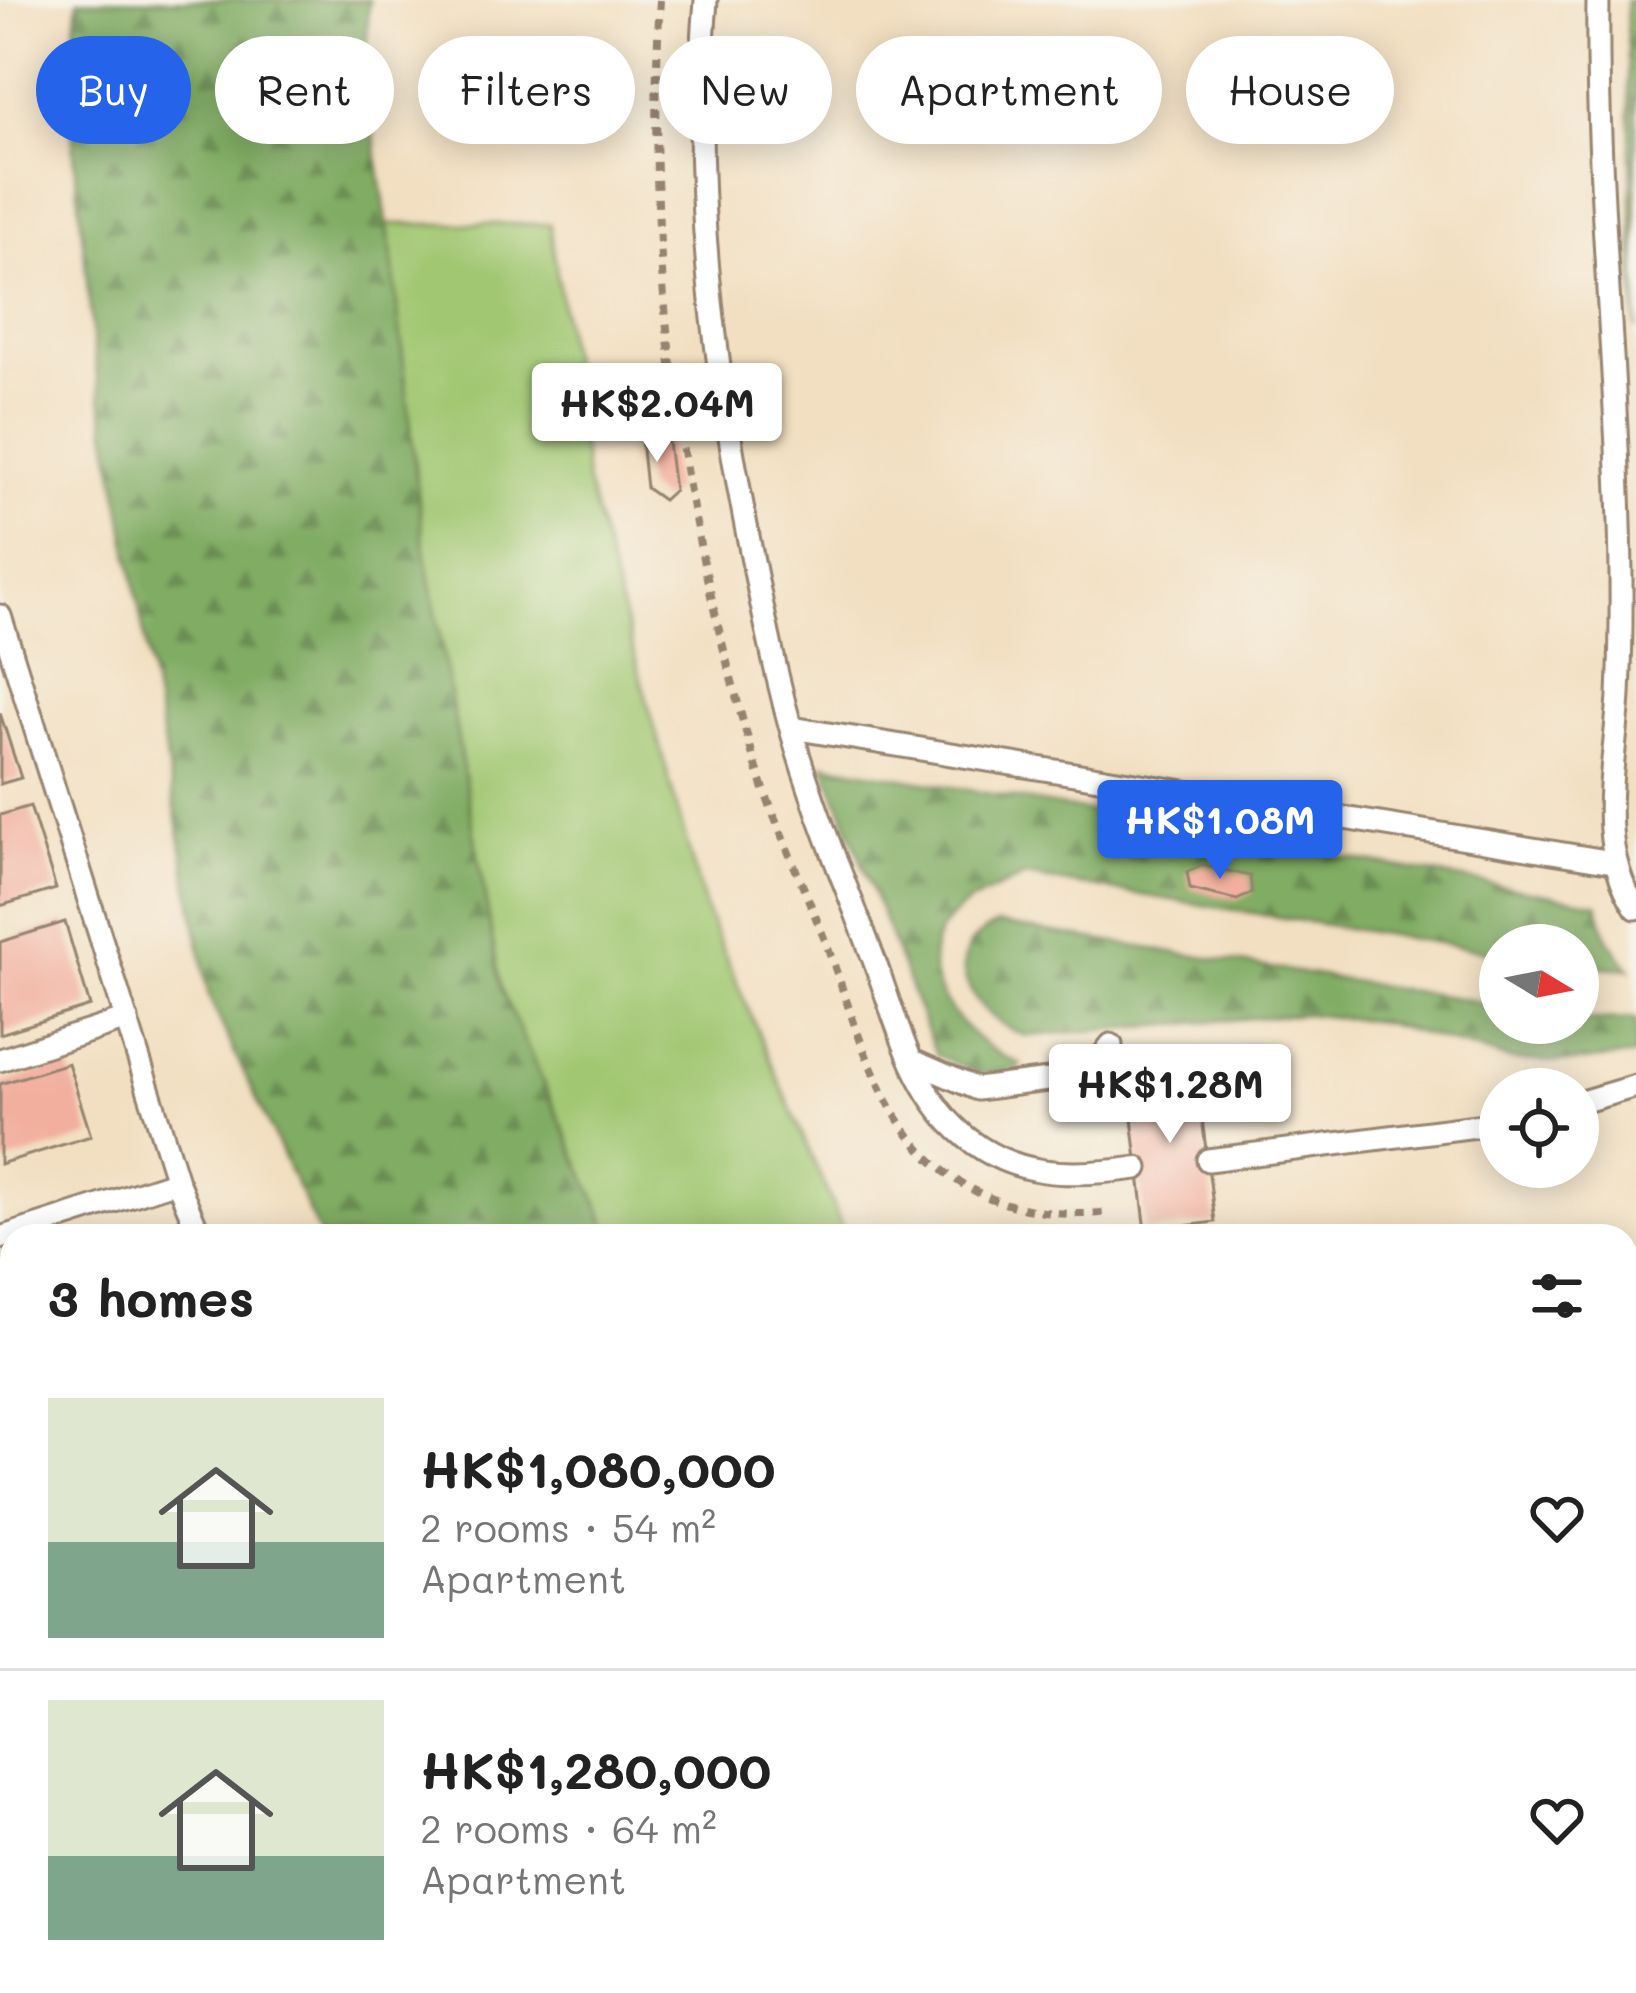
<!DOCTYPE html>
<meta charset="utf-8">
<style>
:root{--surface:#fff;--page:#f6f6f6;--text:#222;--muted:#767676;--line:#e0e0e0;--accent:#2563eb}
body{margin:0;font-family:Mali,sans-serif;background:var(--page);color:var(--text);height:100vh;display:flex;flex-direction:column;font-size:45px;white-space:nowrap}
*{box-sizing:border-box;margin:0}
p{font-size:39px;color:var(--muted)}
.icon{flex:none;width:66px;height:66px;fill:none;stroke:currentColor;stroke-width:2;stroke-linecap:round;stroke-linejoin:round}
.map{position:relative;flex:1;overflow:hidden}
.sheet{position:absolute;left:0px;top:1224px;width:1638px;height:771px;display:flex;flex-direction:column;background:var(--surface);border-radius:36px 36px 0 0;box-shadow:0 6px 30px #0003}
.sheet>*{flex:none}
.top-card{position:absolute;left:36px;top:36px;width:1566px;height:108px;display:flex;gap:24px}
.needle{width:78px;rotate:100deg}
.tools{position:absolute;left:1479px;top:924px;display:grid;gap:24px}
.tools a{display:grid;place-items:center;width:120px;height:120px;border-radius:50%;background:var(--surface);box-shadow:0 6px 30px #0003;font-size:60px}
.price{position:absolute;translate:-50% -102px;padding:0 27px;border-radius:12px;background:#fff;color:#222;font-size:39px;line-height:78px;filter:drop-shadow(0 3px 6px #0008)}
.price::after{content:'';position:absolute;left:50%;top:72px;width:36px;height:27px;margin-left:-18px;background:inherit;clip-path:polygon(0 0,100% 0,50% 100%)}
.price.on{background:var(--accent);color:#fff}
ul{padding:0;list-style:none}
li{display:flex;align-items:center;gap:36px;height:300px;padding:0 48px}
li+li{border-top:3px solid var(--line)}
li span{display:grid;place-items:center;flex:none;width:336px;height:240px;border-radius:0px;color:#555}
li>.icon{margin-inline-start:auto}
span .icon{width:144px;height:144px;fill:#fffc;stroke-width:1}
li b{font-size:51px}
h2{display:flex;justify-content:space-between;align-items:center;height:144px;padding:0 48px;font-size:51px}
.pill{padding:0 42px;border-radius:54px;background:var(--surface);box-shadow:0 6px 30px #0003;font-size:42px;line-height:108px}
.pill.on{background:var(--accent);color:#fff}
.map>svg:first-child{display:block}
.grass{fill:#a1c772;stroke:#6e7848;stroke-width:3}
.forest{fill:url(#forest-firs);stroke:#5e6b41;stroke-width:3}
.building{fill:#f2af9e}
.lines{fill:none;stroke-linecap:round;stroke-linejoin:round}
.lane-casing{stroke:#968470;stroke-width:27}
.path{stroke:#968470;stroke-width:8;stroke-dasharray:9 9;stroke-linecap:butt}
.lane{stroke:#fff;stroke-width:21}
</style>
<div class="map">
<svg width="1636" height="1993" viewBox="0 0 1636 1993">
<defs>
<pattern id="forest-firs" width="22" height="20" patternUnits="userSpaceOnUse" patternTransform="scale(3)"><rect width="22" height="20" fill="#80ac64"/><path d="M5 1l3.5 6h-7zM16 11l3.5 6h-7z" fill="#6a8c52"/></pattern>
</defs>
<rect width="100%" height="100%" fill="#f7f3e8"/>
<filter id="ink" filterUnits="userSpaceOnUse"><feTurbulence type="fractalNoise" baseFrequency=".00833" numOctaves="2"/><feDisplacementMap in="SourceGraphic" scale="24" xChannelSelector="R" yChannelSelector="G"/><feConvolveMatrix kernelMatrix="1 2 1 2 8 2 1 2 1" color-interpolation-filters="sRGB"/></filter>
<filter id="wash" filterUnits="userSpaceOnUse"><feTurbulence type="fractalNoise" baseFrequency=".004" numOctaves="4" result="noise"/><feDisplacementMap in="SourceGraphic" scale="48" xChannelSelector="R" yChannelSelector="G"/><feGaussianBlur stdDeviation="2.7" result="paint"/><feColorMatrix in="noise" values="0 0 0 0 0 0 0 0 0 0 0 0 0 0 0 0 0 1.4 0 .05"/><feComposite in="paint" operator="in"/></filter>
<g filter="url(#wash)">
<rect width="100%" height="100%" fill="#f2dfc1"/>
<!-- grass -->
<path class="grass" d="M387,224H550L587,484L705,909L846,1236H612L501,990L423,539Z"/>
<!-- forest -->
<path class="forest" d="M78,0H369L365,77L391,248L423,539L501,989L612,1236H320L209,997L96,369L68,95Z
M1626,0H1636V330Z
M824,764L1597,903L1608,939L1630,969L1578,965V945H1500V953L1025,876C1004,887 976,896 958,911C894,963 964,1044 1021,1064L1020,1069L979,1074L936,1055Z
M998,924L1500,1005V1023L1636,1019V1055L1572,1062L1512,1060L1381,1022L1305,1014L1026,1036C976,1019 930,953 998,924Z"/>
<g id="blocks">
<!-- building -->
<path class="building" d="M652,430L668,442L674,490L663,500L646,488L641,440Z
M0,713L21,778L0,784Z
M30,806L56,889L0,906V815Z
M1203,865L1250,876L1252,893L1237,900L1190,889L1187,872Z
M65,922L90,1006L0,1034V942Z
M1195,1062L1215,1222L1146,1231L1126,1071Z
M68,1063L91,1136L0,1164V1084Z
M0,1310L12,1314V1387L1,1421Z
M0,1543L12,1548V1590L1,1623Z
M0,1780L12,1784V1866L1,1900Z
M1626,1877L1636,1880V1917L1627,1944Z
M1502,1983H1551L1547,1993H1499Z
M1565,1983H1614L1610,1993H1562Z"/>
</g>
</g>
<g filter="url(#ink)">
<use href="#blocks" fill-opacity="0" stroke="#968470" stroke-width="3"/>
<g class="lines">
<!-- lane casing -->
<g class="lane-casing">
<path id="lane" d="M706,0C690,188 714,368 751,551C767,631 783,713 810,790C828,845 851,898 871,952C894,1011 910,1086 958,1130C1010,1179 1072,1177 1137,1168
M1598,0C1595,232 1630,463 1619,695C1615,766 1594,845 1636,908
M0,616L177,1181L200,1236
M792,728L1613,862
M0,1060L127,1019
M913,1061L977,1089L1088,1075L1111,1045
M1578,1103L1636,1086
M1208,1160L1500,1123
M0,1238L177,1181
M0,1291L12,1295
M1626,1363L1636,1360
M1626,1433L1636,1467
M1626,1578L1636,1575
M635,1983L641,1993
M1223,1983L1226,1993
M75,1993L78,1983
M236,1993L240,1983
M566,1993L573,1983
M990,1993L1009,1983"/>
</g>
<!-- path -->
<path class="path" d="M660,0C644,255 680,511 753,756C772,819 802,881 826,943C853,1014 872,1099 926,1155C975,1205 1043,1220 1111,1212"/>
<!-- lane -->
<use href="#lane" class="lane"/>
</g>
</g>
</svg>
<div class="tools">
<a><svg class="needle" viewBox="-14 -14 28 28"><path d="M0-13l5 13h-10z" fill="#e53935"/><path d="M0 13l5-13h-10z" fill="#767676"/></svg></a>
<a><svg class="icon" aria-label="locate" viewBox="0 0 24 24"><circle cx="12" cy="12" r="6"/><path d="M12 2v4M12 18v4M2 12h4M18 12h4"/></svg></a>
</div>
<b class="price" style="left:657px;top:465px">HK$2.04M</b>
<b class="price on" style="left:1220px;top:882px">HK$1.08M</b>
<b class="price" style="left:1170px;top:1146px">HK$1.28M</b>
<div class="top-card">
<a class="pill on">Buy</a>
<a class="pill">Rent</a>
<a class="pill">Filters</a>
<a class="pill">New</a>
<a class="pill">Apartment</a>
<a class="pill">House</a>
</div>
<section class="sheet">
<h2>3 homes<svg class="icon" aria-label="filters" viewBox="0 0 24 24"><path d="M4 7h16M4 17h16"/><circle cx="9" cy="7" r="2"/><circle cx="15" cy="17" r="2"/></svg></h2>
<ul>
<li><span style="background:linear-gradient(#dfe7d0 60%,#7fa58c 0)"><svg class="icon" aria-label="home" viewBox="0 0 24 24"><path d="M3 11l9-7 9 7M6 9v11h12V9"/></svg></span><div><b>HK$1,080,000</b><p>2 rooms · 54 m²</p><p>Apartment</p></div><svg class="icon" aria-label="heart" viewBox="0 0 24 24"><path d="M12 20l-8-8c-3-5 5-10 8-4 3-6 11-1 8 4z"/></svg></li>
<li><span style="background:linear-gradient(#dfe7d0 65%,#7fa58c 0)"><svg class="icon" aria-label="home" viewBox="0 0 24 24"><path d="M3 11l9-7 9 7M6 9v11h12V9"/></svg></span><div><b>HK$1,280,000</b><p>2 rooms · 64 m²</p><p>Apartment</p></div><svg class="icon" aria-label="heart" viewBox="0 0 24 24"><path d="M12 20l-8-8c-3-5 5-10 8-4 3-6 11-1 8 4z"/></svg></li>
</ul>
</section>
</div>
